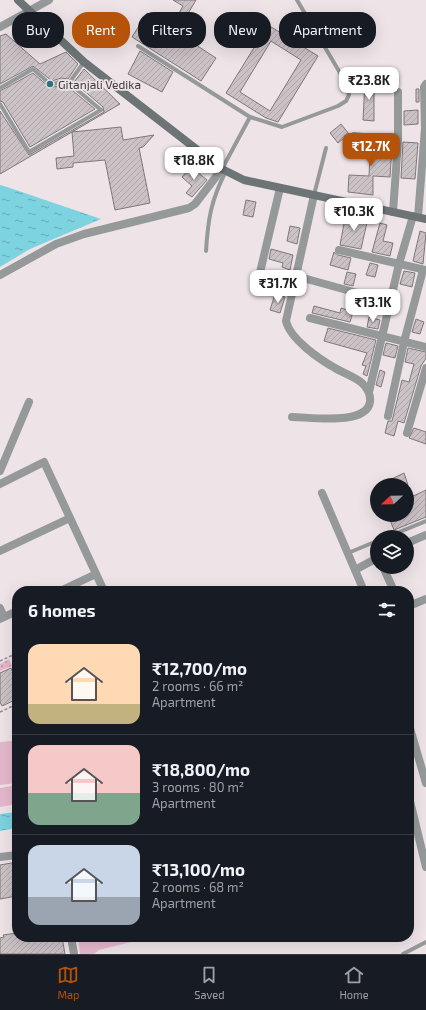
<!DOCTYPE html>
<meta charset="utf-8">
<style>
:root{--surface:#171b24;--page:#242831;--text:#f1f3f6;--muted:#9ea1a6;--line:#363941;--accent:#b45309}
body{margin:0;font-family:"Exo 2",sans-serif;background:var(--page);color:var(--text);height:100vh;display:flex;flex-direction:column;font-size:15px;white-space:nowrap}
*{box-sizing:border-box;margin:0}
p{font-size:13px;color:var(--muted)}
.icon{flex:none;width:22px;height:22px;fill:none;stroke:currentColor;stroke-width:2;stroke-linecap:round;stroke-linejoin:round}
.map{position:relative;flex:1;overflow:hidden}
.panel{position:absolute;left:12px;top:586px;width:402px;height:356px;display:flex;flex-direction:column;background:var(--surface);border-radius:16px;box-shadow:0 4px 16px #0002}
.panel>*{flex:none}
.top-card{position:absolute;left:12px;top:12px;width:402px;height:36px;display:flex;gap:8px}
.needle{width:26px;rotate:248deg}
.tools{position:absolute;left:370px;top:478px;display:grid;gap:8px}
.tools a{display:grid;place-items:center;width:44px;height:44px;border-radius:50%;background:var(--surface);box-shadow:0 4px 16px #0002;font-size:20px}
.price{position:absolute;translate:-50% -34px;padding:0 9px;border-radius:8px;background:#fff;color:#222;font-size:13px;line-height:26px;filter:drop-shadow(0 1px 2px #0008)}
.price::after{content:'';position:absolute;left:50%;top:24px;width:12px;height:9px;margin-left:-6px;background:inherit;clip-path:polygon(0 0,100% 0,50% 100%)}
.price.on{background:var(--accent);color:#fff}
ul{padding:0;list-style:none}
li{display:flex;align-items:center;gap:12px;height:100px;padding:0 16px}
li+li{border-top:1px solid var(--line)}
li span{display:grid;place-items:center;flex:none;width:112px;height:80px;border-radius:12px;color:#555}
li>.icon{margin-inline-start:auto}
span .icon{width:48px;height:48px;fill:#fffc;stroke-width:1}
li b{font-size:17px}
h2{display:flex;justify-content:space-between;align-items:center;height:48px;padding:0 16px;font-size:17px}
.chip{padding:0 14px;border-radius:16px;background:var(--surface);box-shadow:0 4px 16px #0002;font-size:14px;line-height:36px}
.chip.on{background:var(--accent);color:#fff}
.tab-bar{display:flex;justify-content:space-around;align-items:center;height:56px;border-top:1px solid var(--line);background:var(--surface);font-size:11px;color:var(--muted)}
.tab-bar a{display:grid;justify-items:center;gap:2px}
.tab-bar .on{color:var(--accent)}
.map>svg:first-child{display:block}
.grass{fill:#e5b7cd}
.park{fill:url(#park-dots)}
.water{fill:url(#water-ripples)}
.building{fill:url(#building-hatch);stroke:#80777b;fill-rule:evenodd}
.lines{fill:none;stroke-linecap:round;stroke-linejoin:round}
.path{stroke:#938c8f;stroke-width:1.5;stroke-dasharray:3 2;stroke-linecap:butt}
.lane{stroke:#95999a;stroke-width:4}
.street{stroke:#95999a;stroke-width:8}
.secondary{stroke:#6d7475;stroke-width:8}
.poi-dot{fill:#2b737e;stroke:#eee4e8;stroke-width:1.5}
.labels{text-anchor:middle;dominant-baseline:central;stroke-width:3.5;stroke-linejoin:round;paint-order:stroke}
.poi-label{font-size:12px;fill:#3d393a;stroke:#eee4e8;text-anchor:start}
</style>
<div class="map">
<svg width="426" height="954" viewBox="0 0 426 954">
<defs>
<pattern id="park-dots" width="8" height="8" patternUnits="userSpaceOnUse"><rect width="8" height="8" fill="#e5b7cd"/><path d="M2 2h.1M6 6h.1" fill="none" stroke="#bb96a7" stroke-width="1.8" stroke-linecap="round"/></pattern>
<pattern id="water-ripples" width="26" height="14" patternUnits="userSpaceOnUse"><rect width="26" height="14" fill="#7dd3e0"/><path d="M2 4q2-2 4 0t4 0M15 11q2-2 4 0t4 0" fill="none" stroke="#68acb7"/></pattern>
<pattern id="building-hatch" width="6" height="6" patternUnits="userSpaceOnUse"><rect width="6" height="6" fill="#cbc2c6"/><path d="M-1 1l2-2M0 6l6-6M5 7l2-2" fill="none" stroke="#afa7ab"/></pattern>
</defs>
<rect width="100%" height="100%" fill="#eee4e8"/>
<!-- grass -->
<path class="grass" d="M12,741L17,783L0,785V742Z
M17,785V804L0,807V788Z
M78,937H144L143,939L99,950L94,954H80Z"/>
<!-- park -->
<path class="park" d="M9,659L12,666L0,671V664Z"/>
<!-- water -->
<path class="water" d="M0,185L7,187L101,219L30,249L0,267Z
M17,812V828L0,831V814Z"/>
<!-- building -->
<path class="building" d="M173,0H196L186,17L179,13L183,6Z
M147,13L216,58L201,81L132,37Z
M268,25L318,56L278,122L266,118L226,93ZM271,41L301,60L270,111L240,92Z
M6,34L40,64L66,52L78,64L68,79L61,78L52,81L33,66L0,84V36Z
M140,51L173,72L162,92L128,74Z
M84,69L120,104L0,174V111L29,155L104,112L103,107L74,82Z
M33,73L50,88L62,85L67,86L95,109L30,147L3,102L0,101V91Z
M365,81H374V121L363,120Z
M416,89H419V102H416Z
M418,110V124L404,125V111Z
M341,124L349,134L338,143L330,133Z
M121,127L123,140L154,135L143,147L139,148L150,203L115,210L105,160L73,163V167L57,169L56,158L74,156L72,132Z
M352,141L392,146L390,177L373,176V195L348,192L349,175L369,176L370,155L361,154L362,152H352Z
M403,142L418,143L415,179L401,178Z
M191,167L207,180L192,197L186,193L192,186L182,177Z
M246,200L256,202L253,217L243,215Z
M358,216L368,218L361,249L340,245L345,218L357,220Z
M380,223L387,225L383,241L393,243L390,256L372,252Z
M290,226L300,228L297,244L287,241Z
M420,231L426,233L423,264L413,261Z
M271,249L293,255L290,270L282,267L283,263L269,259Z
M334,252L338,255L351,258L348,270L330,265Z
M370,263L378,265L375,277L366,275Z
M404,271L415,273L412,287L400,284Z
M347,272L356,274L353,286L344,284Z
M275,294L285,297L280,313L270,310Z
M314,306L340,313L341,308L353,312L350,322L312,313Z
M369,317L380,320L378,329L367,327Z
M416,319L424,322L420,334L412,332Z
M328,328L376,340L367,376L363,374L366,366L362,365L367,353L324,341Z
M386,343L398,346L395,358L383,355Z
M408,348L426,352V358L421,366L404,423L398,421L394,436L385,433L388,421H392L393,417L402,380L409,382L414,364L405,362Z
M380,370L385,372L381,387L376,385Z
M414,428L426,432V444L409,438Z
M404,473L408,485H379Z
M426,490V517L394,530L388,515H407V499Z
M11,668L15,677L17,676V699L2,706L0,702V673Z
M17,862V896L0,899V865Z
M17,933V937H62L65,954H0V938L4,937L3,935Z"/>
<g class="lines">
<!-- path -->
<path class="path" d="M0,661L17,653
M0,712L17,704"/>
<!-- lane -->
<path class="lane" d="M138,46L250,117
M69,83L84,62
M0,88L33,69L51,85L62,81L69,83L101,110L29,152L0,104
M222,169L250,117L282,127L338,106L346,101L349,95L346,83L297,0
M314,195L326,148
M206,251C208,219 211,200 226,171
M387,537L426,521
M348,553L377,541
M403,954L426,942"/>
<!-- street -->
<path class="street" d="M0,27L49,0
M354,136L398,141
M393,212L398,141V92
M418,217L425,128L424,87L426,84
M339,250L426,270
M0,275L56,244L84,234L189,208L195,204L222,169
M296,276L390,302
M257,285L280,188
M310,318L426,347
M369,392L399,264L413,216
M388,416L404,342L423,270
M292,417C310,417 366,426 370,402C371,394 367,388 362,383C355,377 343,373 335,368C319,359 290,339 286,321L314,195
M407,433L426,368
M0,471L29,402
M0,484L44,462L104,591
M322,493L364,591
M407,543L426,535
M0,551L70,518
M383,567L394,591
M355,570L377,558
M60,591L96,574
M409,606L426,599
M0,608L4,617
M0,619L17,611
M409,725L426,783
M409,797L426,867
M0,857L17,855
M71,937L74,954"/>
<!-- secondary -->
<path class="secondary" d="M18,0L84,62L222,169L244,180L426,219"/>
</g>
<!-- markers -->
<circle class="poi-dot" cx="50" cy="84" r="4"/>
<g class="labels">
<!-- poi labels -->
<g class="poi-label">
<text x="58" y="84">Gitanjali Vedika</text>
</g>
</g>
</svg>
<div class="tools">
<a><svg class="needle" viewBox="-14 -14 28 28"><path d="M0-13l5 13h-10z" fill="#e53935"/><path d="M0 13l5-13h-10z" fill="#9ea1a6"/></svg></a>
<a><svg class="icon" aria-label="layers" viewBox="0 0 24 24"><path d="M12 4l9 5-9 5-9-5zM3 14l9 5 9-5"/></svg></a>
</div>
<b class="price" style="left:369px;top:101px">₹23.8K</b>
<b class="price on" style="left:371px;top:167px">₹12.7K</b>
<b class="price" style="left:194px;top:181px">₹18.8K</b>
<b class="price" style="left:354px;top:232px">₹10.3K</b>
<b class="price" style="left:278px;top:304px">₹31.7K</b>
<b class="price" style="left:373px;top:323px">₹13.1K</b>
<div class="top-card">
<a class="chip">Buy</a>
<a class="chip on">Rent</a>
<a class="chip">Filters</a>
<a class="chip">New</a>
<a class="chip">Apartment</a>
</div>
<section class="panel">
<h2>6 homes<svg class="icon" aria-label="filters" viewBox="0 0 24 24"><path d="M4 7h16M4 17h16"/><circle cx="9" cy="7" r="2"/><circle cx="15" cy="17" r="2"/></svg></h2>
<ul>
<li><span style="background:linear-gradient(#ffd9b3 75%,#c2b280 0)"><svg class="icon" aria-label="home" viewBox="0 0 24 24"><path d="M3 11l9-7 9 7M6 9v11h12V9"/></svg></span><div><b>₹12,700/mo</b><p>2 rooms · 66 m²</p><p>Apartment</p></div></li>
<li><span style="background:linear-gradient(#f6c9c9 60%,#7fa58c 0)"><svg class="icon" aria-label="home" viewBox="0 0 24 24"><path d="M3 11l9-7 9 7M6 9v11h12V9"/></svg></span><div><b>₹18,800/mo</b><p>3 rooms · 80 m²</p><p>Apartment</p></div></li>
<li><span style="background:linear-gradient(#c9d6e8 65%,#9aa5b1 0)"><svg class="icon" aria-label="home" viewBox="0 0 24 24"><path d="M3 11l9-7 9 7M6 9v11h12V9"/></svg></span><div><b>₹13,100/mo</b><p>2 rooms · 68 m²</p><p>Apartment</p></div></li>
</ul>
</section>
</div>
<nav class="tab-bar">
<a class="on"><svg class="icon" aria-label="map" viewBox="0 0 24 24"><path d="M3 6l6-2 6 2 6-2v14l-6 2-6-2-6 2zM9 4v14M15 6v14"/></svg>Map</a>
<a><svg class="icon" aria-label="saved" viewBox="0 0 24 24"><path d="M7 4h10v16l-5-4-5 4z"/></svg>Saved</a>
<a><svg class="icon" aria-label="home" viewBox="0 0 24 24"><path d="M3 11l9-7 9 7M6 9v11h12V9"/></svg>Home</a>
</nav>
